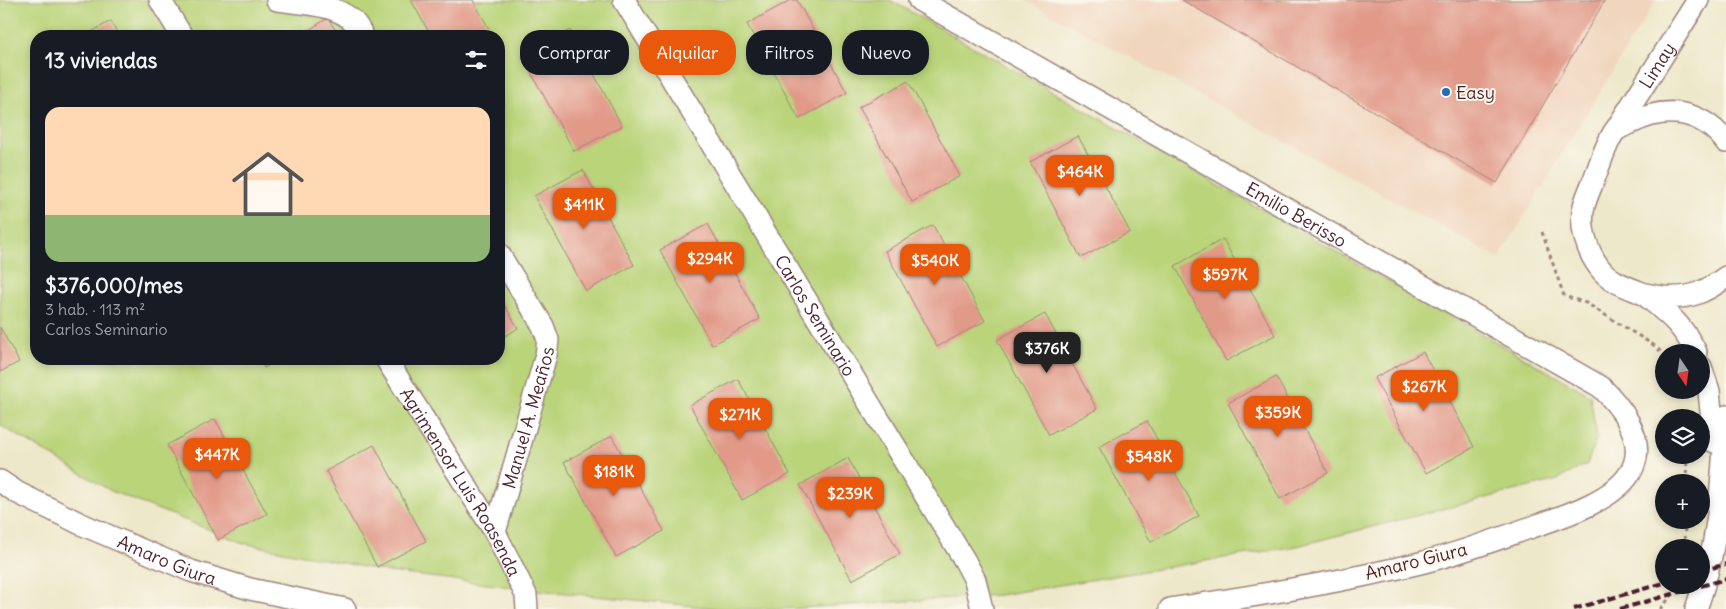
<!DOCTYPE html>
<html lang="es">
<meta charset="utf-8">
<style>
:root{--surface:#171b24;--page:#242831;--text:#f1f3f6;--muted:#9ea1a6;--accent:#ea580c}
body{margin:0;font-family:Delius,sans-serif;background:var(--page);color:var(--text);height:100vh;display:flex;flex-direction:column;font-size:19px;white-space:nowrap}
*{box-sizing:border-box;margin:0}
p{font-size:16px;color:var(--muted)}
.icon{flex:none;width:28px;height:28px;fill:none;stroke:currentColor;stroke-width:2;stroke-linecap:round;stroke-linejoin:round}
.map{position:relative;flex:1;overflow:hidden}
.sheet{position:absolute;left:30px;top:30px;width:475px;height:335px;display:flex;flex-direction:column;background:var(--surface);border-radius:20px;box-shadow:0 2px 8px #0003}
.sheet>*{flex:none}
.hud{position:absolute;left:520px;top:30px;width:475px;height:45px;display:flex;gap:10px}
.needle{width:32px;rotate:167deg}
.buttons{position:absolute;left:1655px;top:344px;display:grid;gap:10px}
.buttons a{display:grid;place-items:center;width:55px;height:55px;border-radius:50%;background:var(--surface);box-shadow:0 2px 8px #0003;font-size:25px}
.price{position:absolute;translate:-50% -42px;padding:0 11px;border-radius:10px;background:var(--accent);color:#fff;font-size:16px;line-height:32px;filter:drop-shadow(0 1px 2px #0008)}
.price::after{content:'';position:absolute;left:50%;top:30px;width:15px;height:11px;margin-left:-8px;background:inherit;clip-path:polygon(0 0,100% 0,50% 100%)}
.price.selected{background:#222;color:#fff}
ul{padding:0;list-style:none}
li{display:grid;align-content:center;gap:10px;height:265px;padding:0 15px}
li span{display:grid;place-items:center;height:155px;border-radius:15px;color:#555}
li>.icon{margin-inline-start:auto}
span .icon{width:90px;height:90px;fill:#fffc;stroke-width:1}
li b{font-size:21px}
h2{display:flex;justify-content:space-between;align-items:center;height:60px;padding:0 15px;font-size:21px}
.chip{padding:0 18px;border-radius:20px;background:var(--surface);box-shadow:0 2px 8px #0003;font-size:18px;line-height:45px}
.chip.selected{background:var(--accent);color:#fff}
.map>svg:first-child{display:block}
.built{fill:#f1d5bd}
.green{fill:#bad47a;stroke:#827a52;fill-rule:evenodd}
.building{fill:#e19988}
.lines{fill:none;stroke-linecap:round;stroke-linejoin:round}
.street-casing{stroke:#9c847b;stroke-width:24}
.path{stroke:#9c847b;stroke-width:3;stroke-dasharray:4 4;stroke-linecap:butt}
.street{stroke:#fff;stroke-width:21}
.rail{stroke:#4a1f2b;stroke-width:4;stroke-dasharray:8 4;stroke-linecap:butt}
.poi-dot{fill:#1f6fb2;stroke:#fbf7ec;stroke-width:2}
.labels{text-anchor:middle;dominant-baseline:central;stroke-width:4;stroke-linejoin:round;paint-order:stroke}
.street-label{font-size:18px;fill:#4a1f2b;stroke:#fbf7ec}
.poi-label{font-size:18px;fill:#4a1f2b;stroke:#fbf7ec;text-anchor:start}
</style>
<div class="map">
<svg width="1726" height="609" viewBox="0 0 1726 609">
<rect width="100%" height="100%" fill="#fbf7ec"/>
<filter id="ink" filterUnits="userSpaceOnUse"><feTurbulence type="fractalNoise" baseFrequency=".02" numOctaves="2"/><feDisplacementMap in="SourceGraphic" scale="10" xChannelSelector="R" yChannelSelector="G"/><feConvolveMatrix kernelMatrix="1 2 1 2 8 2 1 2 1" color-interpolation-filters="sRGB"/></filter>
<filter id="wash" filterUnits="userSpaceOnUse"><feTurbulence type="fractalNoise" baseFrequency=".0096" numOctaves="4" result="noise"/><feDisplacementMap in="SourceGraphic" scale="20" xChannelSelector="R" yChannelSelector="G"/><feGaussianBlur stdDeviation="1.12" result="paint"/><feColorMatrix in="noise" values="0 0 0 0 0 0 0 0 0 0 0 0 0 0 0 0 0 1.4 0 .05"/><feComposite in="paint" operator="in"/></filter>
<g filter="url(#wash)">
<rect width="100%" height="100%" fill="#eee8cb"/>
<!-- built -->
<path class="built" d="M1025,0H1656L1499,258Z"/>
<!-- green -->
<path class="green" d="M0,0H890L1590,395L1597,437L1587,464L1557,480L1297,546L999,595L787,609H723L527,589L389,572L243,543L111,491L0,425ZM36,36H499V359H36Z"/>
<g id="blocks">
<!-- building -->
<path class="building" d="M411,0H473L493,36H431Z
M791,0H797L847,93L799,119L747,24Z
M1182,0H1605L1497,183Z
M328,18L339,36H306L304,33Z
M111,21L119,36H84Z
M570,30L622,126L574,151L522,56Z
M908,81L960,176L912,202L859,107Z
M1078,136L1130,232L1081,258L1030,162Z
M583,170L634,265L586,291L534,196Z
M708,224L760,319L712,345L660,250Z
M933,225L985,321L937,347L885,251Z
M1223,239L1275,335L1226,361L1175,266Z
M499,296L518,328L499,340Z
M1045,314L1097,409L1049,435L997,340Z
M0,327L19,362L0,372Z
M1423,352L1474,447L1426,473L1374,378Z
M259,359H280L264,368Z
M1276,377L1328,473L1280,499L1228,403Z
M738,379L790,474L742,500L690,405Z
M215,419L267,514L218,540L167,445Z
M1147,421L1199,516L1151,542L1099,447Z
M612,436L664,531L616,557L564,462Z
M374,445L426,541L377,567L326,471Z
M848,458L900,554L852,580L800,485Z"/>
</g>
</g>
<g filter="url(#ink)">
<use href="#blocks" fill-opacity="0" stroke="#9c847b" stroke-width="1"/>
<g class="lines">
<!-- street casing -->
<g class="street-casing">
<g id="street">
<path d="M160,0L182,36"/>
<path d="M277,0C302,4 333,3 352,20C357,24 360,31 363,36"/>
<path id="s1" d="M624,0L965,561L975,580L982,609"/>
<path id="s2" d="M919,0L1601,387C1622,408 1649,442 1630,473C1613,501 1561,517 1532,527C1495,540 1458,554 1420,563C1337,583 1253,596 1170,609"/>
<path id="s3" d="M1615,131L1698,0"/>
<path d="M1726,142C1701,110 1666,105 1631,123C1626,125 1618,128 1614,132C1606,144 1601,161 1596,174C1592,185 1587,195 1584,206C1579,226 1587,251 1599,267C1608,280 1624,286 1637,291C1645,295 1654,296 1663,297C1690,299 1704,293 1726,277"/>
<path d="M1645,295C1669,315 1681,323 1696,352"/>
<path id="s4" d="M386,359L495,532L526,595L527,609"/>
<path d="M1701,367L1709,391L1714,442"/>
<path id="s5" d="M0,481L18,493L81,524L191,571L250,589L345,609"/>
<path id="s6" d="M495,532L546,355L548,340L543,326L499,254"/>
<path d="M1696,609C1719,547 1722,481 1726,416"/>
</g>
</g>
<!-- path -->
<path class="path" d="M1542,232L1564,296L1586,303L1655,346L1664,355
M1686,482L1687,455
M1684,548L1685,520
M1660,609L1674,593"/>
<!-- street -->
<use href="#street" class="street"/>
<!-- rail -->
<path class="rail" d="M1701,571L1726,564
M1574,609L1664,583
M1620,609L1726,579"/>
</g>
</g>
<!-- markers -->
<circle class="poi-dot" cx="1446" cy="92" r="5"/>
<g class="labels">
<!-- street labels -->
<g class="street-label">
<text stroke="none"><textPath href="#s3" startOffset="78">Limay</textPath></text>
<text stroke="none"><textPath href="#s2" startOffset="434">Emilio Berisso</textPath></text>
<text stroke="none"><textPath href="#s1" startOffset="369">Carlos Seminario</textPath></text>
<text stroke="none"><textPath href="#s6" startOffset="119">Manuel A. Meaños</textPath></text>
<text stroke="none"><textPath href="#s4" startOffset="144">Agrimensor Luis Roasenda</textPath></text>
<text stroke="none"><textPath href="#s5" startOffset="185">Amaro Giura</textPath></text>
<text transform="translate(1416 561) rotate(-14)">Amaro Giura</text>
</g>
<!-- poi labels -->
<g class="poi-label">
<text x="1456" y="92">Easy</text>
</g>
</g>
</svg>
<div class="buttons">
<a><svg class="needle" viewBox="-14 -14 28 28"><path d="M0-13l5 13h-10z" fill="#e53935"/><path d="M0 13l5-13h-10z" fill="#9ea1a6"/></svg></a>
<a><svg class="icon" aria-label="layers" viewBox="0 0 24 24"><path d="M12 4l9 5-9 5-9-5zM3 14l9 5 9-5"/></svg></a>
<a>+</a>
<a>−</a>
</div>
<b class="price" style="left:1080px;top:197px">$464K</b>
<b class="price" style="left:584px;top:230px">$411K</b>
<b class="price" style="left:710px;top:284px">$294K</b>
<b class="price" style="left:935px;top:286px">$540K</b>
<b class="price" style="left:1225px;top:300px">$597K</b>
<b class="price selected" style="left:1047px;top:374px">$376K</b>
<b class="price" style="left:1424px;top:412px">$267K</b>
<b class="price" style="left:1278px;top:438px">$359K</b>
<b class="price" style="left:740px;top:440px">$271K</b>
<b class="price" style="left:217px;top:480px">$447K</b>
<b class="price" style="left:1149px;top:482px">$548K</b>
<b class="price" style="left:614px;top:497px">$181K</b>
<b class="price" style="left:850px;top:519px">$239K</b>
<div class="hud">
<a class="chip">Comprar</a>
<a class="chip selected">Alquilar</a>
<a class="chip">Filtros</a>
<a class="chip">Nuevo</a>
</div>
<section class="sheet">
<h2>13 viviendas<svg class="icon" aria-label="filters" viewBox="0 0 24 24"><path d="M4 7h16M4 17h16"/><circle cx="9" cy="7" r="2"/><circle cx="15" cy="17" r="2"/></svg></h2>
<ul>
<li><span style="background:linear-gradient(#ffd9b3 70%,#8fb573 0)"><svg class="icon" aria-label="home" viewBox="0 0 24 24"><path d="M3 11l9-7 9 7M6 9v11h12V9"/></svg></span><div><b>$376,000/mes</b><p>3 hab. · 113 m²</p><p>Carlos Seminario</p></div></li>
</ul>
</section>
</div>
